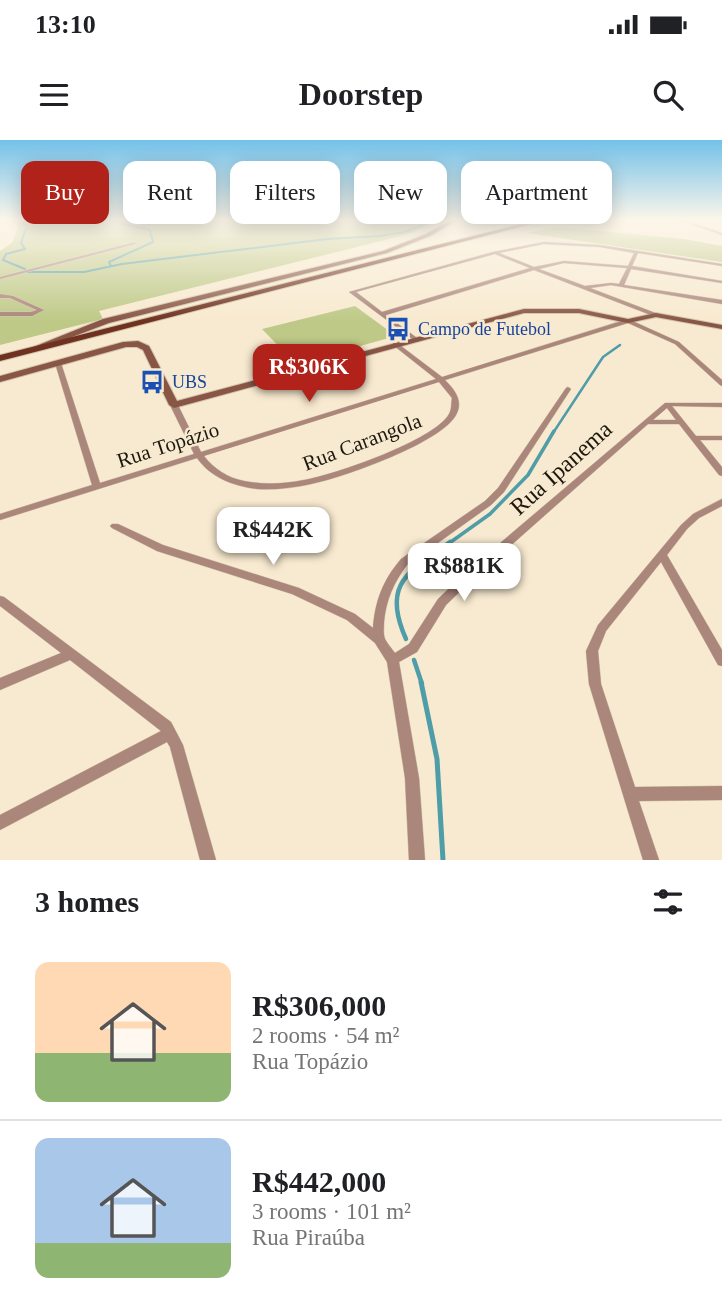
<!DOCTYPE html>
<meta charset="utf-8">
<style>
:root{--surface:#fff;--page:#f6f6f6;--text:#202124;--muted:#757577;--line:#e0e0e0;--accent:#b1221a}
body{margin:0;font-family:Georgia,serif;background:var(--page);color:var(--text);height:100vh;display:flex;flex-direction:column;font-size:26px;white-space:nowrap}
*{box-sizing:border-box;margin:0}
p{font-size:23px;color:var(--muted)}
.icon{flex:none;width:38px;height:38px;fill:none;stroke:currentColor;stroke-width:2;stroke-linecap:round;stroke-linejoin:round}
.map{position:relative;height:720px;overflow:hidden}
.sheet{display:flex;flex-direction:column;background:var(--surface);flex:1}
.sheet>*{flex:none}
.banner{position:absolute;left:21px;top:21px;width:681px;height:63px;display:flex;gap:14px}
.price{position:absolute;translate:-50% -60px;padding:0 16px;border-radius:14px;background:#fff;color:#222;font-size:23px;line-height:46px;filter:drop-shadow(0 2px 4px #0008)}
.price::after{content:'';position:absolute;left:50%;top:42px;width:21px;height:16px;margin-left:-10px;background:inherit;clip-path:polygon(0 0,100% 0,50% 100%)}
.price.on{background:var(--accent);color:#fff}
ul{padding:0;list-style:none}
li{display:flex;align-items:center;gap:21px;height:175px;padding:0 35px}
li+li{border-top:2px solid var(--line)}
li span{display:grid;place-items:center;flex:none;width:196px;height:140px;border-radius:14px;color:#555}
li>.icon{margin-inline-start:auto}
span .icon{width:84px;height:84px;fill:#fffc;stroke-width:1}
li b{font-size:30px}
h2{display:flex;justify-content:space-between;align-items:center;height:84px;padding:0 35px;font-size:30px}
.chip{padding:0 24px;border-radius:14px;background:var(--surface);box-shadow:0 4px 18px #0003;font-size:24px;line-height:63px}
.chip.on{background:var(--accent);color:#fff}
.status{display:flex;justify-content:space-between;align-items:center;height:49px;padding:0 35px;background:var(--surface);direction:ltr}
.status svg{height:19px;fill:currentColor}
header{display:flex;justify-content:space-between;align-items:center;height:91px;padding:0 35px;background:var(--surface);font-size:32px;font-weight:700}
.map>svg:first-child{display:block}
.green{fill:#bec987}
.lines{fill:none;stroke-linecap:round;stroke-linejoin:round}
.stream-far4{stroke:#4e9da8;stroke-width:2}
.stream-far3{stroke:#4e9da8;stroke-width:2.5}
.stream-far2{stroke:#4e9da8;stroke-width:3.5}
.stream-far1{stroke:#4e9da8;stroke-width:4.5}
.stream{stroke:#4e9da8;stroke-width:5}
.street-casing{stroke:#d1c4ad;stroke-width:1}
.secondary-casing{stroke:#d1c4ad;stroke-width:2}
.primary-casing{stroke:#d1c4ad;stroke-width:2}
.street{fill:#ab867b;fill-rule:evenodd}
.secondary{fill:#895646;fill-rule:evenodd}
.primary{fill:#6f3220;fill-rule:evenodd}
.labels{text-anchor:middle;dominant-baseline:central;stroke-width:5;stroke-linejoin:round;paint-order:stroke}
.far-transit-label{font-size:18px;fill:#164399;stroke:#f8ead0;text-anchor:start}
.street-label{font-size:21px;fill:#1d190f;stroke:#f8ead0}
.near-street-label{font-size:24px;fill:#1d190f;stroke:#f8ead0}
</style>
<div class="status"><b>13:10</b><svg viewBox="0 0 49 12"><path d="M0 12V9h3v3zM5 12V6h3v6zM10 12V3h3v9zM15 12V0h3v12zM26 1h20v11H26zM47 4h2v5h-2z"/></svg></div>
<header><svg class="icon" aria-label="menu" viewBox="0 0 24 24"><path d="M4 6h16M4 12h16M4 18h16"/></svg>Doorstep<svg class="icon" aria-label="search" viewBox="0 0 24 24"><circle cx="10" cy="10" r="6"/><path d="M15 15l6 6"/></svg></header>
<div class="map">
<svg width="722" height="720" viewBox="0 0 722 720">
<rect width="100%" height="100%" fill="#f8ead0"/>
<!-- green -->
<path class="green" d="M12,80H438L411,93L377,102L99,171L103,179L0,205V111L12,103L18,87Z
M559,87L684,99L722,106V122L527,93Z
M355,166L396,196L296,224L262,189Z"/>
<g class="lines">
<!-- stream-far4 -->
<path class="stream-far4" d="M18,80L27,86L21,103L25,109L6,114L3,120L25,129
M108,80L150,90L153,102L109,122L111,126
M27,132H84L122,124L327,99L380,96L404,92L436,80"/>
<!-- stream-far3 -->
<path class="stream-far3" d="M553,293L603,217L620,205"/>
<!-- stream-far2 -->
<path class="stream-far2" d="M448,404L490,374L528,335L554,291"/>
<!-- stream-far1 -->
<path class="stream-far1" d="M406,499C381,443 409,432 450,402
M414,520L422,544"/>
<!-- stream -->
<path class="stream" d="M421,542L437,619L443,720"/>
<!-- street casing -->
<g class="street-casing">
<path id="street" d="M679,80H684L722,93V95Z
M135,102L136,104L0,139V137Z
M544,102L600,105L722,124V126L638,113L632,126L722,141V143L631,129L624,145L722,160V164L611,145L590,148L658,174L659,175L656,177L534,130L386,175L417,198V200L415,201L349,152L493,112ZM544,104L600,107L634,113L628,126L564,121L534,127L499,113ZM495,114L530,128L382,172L356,152ZM564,123L627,128L619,144L611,143L585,146L539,129Z
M0,154L13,156L44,170L32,176H0V172H31L37,170L10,158H0Z
M628,179L679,202L722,240V246L720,245L675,204L628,183L445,240C454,249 463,260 457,273C445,302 341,338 311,344C293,348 275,350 257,349C234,346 211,338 197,318L0,380V374L92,345L55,223L56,222L61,223L100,343L194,314L170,265L174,263L178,265L201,312L436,239L393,205V203H397L442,237ZM439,242L452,258C451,263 452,269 449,274C435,300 334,335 304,340C284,344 264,345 244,341C228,338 214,329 204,316Z
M568,247L571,249L504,352L491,365L407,425C394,442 386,460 384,482C384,487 383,494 385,499C387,503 392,509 395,513L409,504L438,459L466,432L665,263H722V267L672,266L696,296H722V300H700L722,327V336L719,335L679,284H648L474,438L446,465L417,512L399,522L419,638L425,720H409L405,638L387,522L375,503L347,480L292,454L157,411L112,388L110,386L112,384H118L163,405L299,448L355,474L373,488C375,461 383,440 401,419L485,361L498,348L566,248ZM667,268L676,280H653Z
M722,359V366L699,378L687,389L667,415L722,510V526L718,525L661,422L606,491L598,511L601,544L635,647L722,646V660L639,661L659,720H643L589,544L586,511L598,485L681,385L693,374Z
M0,456L4,457L171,582L183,605L216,720H200L170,607L167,602L0,690V675L161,591L70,520L0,550V538L61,513L0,466Z"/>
</g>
<!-- secondary casing -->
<g class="secondary-casing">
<path id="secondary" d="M451,80H458L430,96L387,113L109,183L38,210L31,208L103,179L383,111L426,94Z
M524,169H579L628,179L656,173L722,185V189L656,177L628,183L579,173H524L174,268L169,265L143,210L137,207H126L0,242V236L123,202L138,201L149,206L177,261Z"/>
</g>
<!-- primary casing -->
<g class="primary-casing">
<path id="primary" d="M537,80H547L0,221V215Z"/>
</g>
<!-- street -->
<use href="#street" class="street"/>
<!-- secondary -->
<use href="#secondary" class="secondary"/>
<!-- primary -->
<use href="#primary" class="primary"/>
</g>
<!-- sky -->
<linearGradient id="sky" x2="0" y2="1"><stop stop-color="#73c1e9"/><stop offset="0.44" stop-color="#fcf6ea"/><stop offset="1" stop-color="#fcf6ea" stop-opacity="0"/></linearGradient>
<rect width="722" height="181" fill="url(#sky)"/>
<!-- icons -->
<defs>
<g id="bus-bare" transform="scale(1.89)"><path d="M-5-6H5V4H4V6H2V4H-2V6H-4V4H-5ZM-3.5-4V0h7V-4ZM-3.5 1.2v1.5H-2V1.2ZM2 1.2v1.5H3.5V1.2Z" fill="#1a4fb4" stroke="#f8ead0" stroke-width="2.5" paint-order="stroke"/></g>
</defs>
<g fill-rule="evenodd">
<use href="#bus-bare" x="398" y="189"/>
<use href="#bus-bare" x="152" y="242"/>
</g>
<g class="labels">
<!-- far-transit labels -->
<g class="far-transit-label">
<text x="418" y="189">Campo de Futebol</text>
<text x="172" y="242">UBS</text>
</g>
<!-- street labels -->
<g class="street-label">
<text transform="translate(362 302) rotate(-21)">Rua Carangola</text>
<text transform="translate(168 305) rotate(-18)">Rua Topázio</text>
</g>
<!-- near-street labels -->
<g class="near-street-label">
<text transform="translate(561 328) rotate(-42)">Rua Ipanema</text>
</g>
</g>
</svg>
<b class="price on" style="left:309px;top:264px">R$306K</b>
<b class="price" style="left:273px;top:427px">R$442K</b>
<b class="price" style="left:464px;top:463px">R$881K</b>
<div class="banner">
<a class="chip on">Buy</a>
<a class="chip">Rent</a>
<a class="chip">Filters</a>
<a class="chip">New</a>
<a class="chip">Apartment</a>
</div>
</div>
<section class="sheet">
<h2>3 homes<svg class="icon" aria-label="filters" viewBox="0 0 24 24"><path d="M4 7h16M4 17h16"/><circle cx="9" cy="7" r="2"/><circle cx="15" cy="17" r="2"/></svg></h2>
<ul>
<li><span style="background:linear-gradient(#ffd9b3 65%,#8fb573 0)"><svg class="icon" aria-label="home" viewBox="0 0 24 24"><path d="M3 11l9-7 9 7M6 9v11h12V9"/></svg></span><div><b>R$306,000</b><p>2 rooms · 54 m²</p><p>Rua Topázio</p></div></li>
<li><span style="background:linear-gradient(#a9c7e8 75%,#8fb573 0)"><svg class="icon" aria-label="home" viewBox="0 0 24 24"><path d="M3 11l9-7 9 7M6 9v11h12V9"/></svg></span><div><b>R$442,000</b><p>3 rooms · 101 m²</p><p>Rua Piraúba</p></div></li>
</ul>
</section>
